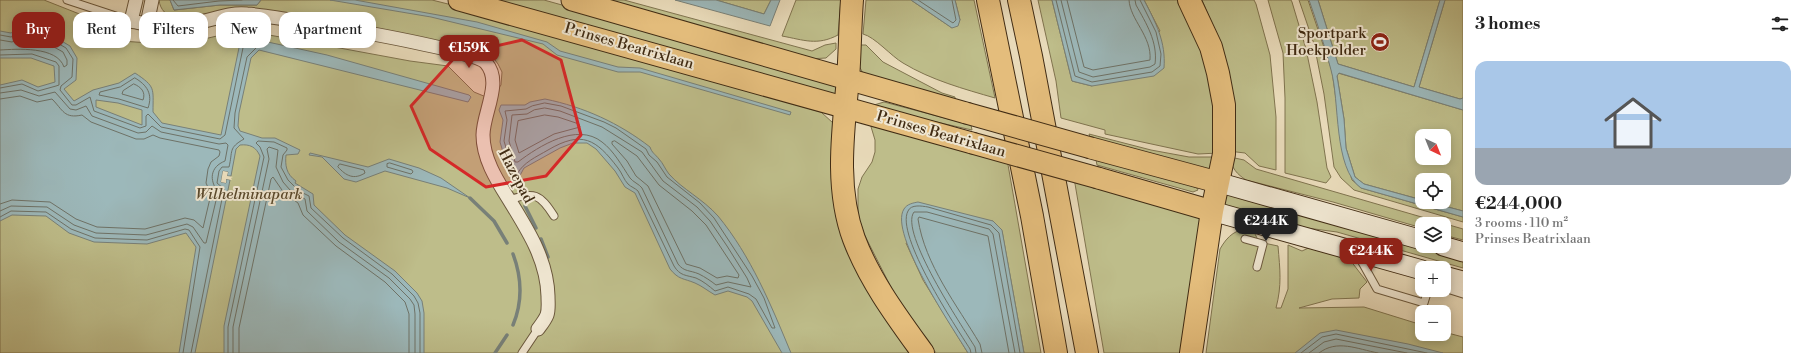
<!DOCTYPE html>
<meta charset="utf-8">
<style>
:root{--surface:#fff;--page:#f6f6f6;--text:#222;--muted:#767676;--accent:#8f2418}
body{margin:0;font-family:"Libre Bodoni",serif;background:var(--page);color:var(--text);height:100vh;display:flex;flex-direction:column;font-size:15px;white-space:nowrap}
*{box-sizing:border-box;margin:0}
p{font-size:13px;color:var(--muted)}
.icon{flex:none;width:22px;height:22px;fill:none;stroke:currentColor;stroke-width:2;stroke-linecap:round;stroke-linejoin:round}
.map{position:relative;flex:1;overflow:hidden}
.details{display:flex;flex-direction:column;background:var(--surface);width:340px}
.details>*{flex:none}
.hud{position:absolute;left:12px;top:12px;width:380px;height:36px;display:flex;gap:8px}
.needle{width:26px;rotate:137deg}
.tools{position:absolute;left:1415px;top:129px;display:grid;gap:8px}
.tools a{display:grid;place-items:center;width:36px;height:36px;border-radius:8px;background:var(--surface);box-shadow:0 2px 10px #0003;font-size:20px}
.price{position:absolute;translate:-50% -34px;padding:0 9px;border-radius:8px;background:var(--accent);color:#fff;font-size:13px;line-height:26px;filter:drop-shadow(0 1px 2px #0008)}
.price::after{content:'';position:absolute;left:50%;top:24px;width:12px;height:9px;margin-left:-6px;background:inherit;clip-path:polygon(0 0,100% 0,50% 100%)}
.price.on{background:#222;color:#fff}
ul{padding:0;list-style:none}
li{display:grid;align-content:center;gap:8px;height:212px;padding:0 12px}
li span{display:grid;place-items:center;height:124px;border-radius:12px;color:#555}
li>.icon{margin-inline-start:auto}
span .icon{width:72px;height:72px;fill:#fffc;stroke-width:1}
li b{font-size:17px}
h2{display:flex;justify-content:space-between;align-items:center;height:48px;padding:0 12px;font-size:17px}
.chip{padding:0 14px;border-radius:12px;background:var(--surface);box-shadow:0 2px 10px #0003;font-size:14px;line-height:36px}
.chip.on{background:var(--accent);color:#fff}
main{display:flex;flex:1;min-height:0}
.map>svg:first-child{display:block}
.green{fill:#bebd8a;stroke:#80744f;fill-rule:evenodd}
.water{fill:#9cb8ba;stroke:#788078;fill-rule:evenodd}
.pier{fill:#e8dab9}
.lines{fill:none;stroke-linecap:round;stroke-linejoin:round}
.shore{stroke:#6e7267;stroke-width:1}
.stream{stroke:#788078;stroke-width:3.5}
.lane-casing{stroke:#6b583d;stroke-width:9}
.street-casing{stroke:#6b583d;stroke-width:15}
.secondary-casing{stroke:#412c14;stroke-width:21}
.primary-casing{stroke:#412c14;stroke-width:23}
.highway-casing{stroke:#412c14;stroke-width:24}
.lane{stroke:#f0e7d2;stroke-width:7}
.street{stroke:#f0e7d2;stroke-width:13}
.secondary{stroke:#f0e7d2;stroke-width:19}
.primary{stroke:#e4bd7c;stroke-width:21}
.highway{stroke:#e4bd7c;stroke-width:22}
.primary-bridge-casing{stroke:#412c14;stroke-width:23;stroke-linecap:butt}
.primary-bridge{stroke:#e4bd7c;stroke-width:21}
.marked{fill:#d62828;fill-opacity:0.2;stroke:#d62828;stroke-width:3;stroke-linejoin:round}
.labels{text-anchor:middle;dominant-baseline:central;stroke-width:4;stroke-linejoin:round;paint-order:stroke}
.poi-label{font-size:15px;fill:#412c14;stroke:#f0e7d2;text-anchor:end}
.street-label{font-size:15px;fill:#412c14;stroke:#f0e7d2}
.park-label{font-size:15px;font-style:italic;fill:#5a492c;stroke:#f0e7d2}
</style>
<main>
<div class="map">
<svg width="1463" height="353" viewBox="0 0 1463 353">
<rect width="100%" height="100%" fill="#e8dab9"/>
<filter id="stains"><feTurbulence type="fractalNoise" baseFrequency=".005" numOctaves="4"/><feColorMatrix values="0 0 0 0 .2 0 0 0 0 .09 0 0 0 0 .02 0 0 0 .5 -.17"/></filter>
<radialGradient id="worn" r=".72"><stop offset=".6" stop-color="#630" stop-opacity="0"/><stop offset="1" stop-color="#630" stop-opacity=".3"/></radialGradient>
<!-- green -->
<path class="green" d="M0,0H44L82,15L121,41L179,45L242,30L410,61L448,66L474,92L491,99L501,85L502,72L498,64L492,56L485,52L460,46L234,9L176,19C167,16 160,10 159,0H170L174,10L220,5H257L261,0H432L480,12L613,53L821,112L833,123L838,132L880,308L909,353H0Z
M484,0H544L841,83L840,99Z
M590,0H624L812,51L825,45L836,43V49L826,58L808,59Z
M716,0H771L764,14Z
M796,0H841L838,35C817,46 804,40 782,36Z
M866,0H911L952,28L960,20L955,0H974L995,98C964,89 931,80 903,63C891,56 875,37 863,34Z
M1038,0H1052L1072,81L1092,86L1160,31L1144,0H1184L1211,65L1219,153L1198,154L1105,134V130L1061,118L1056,81Z
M1202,0H1254L1256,4L1270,55L1276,117V170L1259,166L1245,153L1228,151L1220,43Z
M1268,0H1291L1292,2L1306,49L1317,102L1327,168L1331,177L1326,183L1285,173V98L1283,53Z
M1299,0H1308L1332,71L1344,156L1352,180L1361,188L1463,217V222L1354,190L1341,178L1334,167L1324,94L1314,44Z
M1318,0H1440L1414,87L1338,64Z
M1445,0H1463V98L1460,99L1419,87Z
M860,45H866L883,62L942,93L955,97V100L864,75L858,64Z
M1338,73L1463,110V211L1429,202H1444V180H1422V200L1364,184L1355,177L1346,148L1344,119L1337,76ZM1422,136H1444V158H1422Z
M884,102L971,125L972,130L874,108V105Z
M869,120L1007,159L1041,353H1024L1002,231L993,221L906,243L923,280L968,353H936L895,295L864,234L858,215V189L862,177L872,162L875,152V140Z
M1089,134L1151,150L1189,157H1219L1216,176L1090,137Z
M1230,157L1244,160L1256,169L1463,229V240L1444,235V224H1422V228L1333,202L1246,180C1237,174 1232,169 1230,157Z
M1096,160L1156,172L1197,188L1198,190L1193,192L1097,165Z
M1074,178L1206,216L1187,353H1104Z
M1218,189L1463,259V268L1337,232L1292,226L1215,205Z
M1252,228L1259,242L1278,246C1280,270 1282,285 1276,308H1281L1288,289V245L1302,251L1315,245L1347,256L1367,282L1360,289L1359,298L1332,299L1299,308L1364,307L1422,325V334H1444V332L1463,337V353H1206L1220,249C1228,235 1236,229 1252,228Z"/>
<!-- water -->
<path class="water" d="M170,0H261L257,5H220L174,10Z
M330,0H355L477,22L547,42L560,51L618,67L640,68L791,112L790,115L640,72H618L557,55L543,44L431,17Z
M675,0H716L764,14L771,0H780L770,26Z
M911,0H955L960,20L958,26L952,28Z
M1052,0H1144C1156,23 1166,42 1164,68L1154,76L1092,86L1072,81Z
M1309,0H1318L1338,64L1414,87L1440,0H1445L1419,87L1460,99L1463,98V110L1339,73L1337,76L1344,119L1346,148L1355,177L1364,184L1422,200V202H1429L1463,211V217L1361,188C1333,168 1340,101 1331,70C1325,46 1317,23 1309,0Z
M36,26L70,46L77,58L76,80L64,89L74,101L93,90L119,83L135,73C156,87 153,88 153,112L162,123L221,135L241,38L245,37L327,55L469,95L471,97L468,102L259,50L251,58L239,113L238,126L240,131L262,138H275L300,150L298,154L286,155C285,165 286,174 296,181L295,183L313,194L314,205L345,235L395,271L417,293L422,301L424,313V353H224V326L260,156C256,147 250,144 240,145L236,149L231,176H227L228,172L223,171L221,182L226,183V179L230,180L195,353H179L196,247L186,233L147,244L94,242L69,233L46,216L12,215L0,221V85L22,80L38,87L55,82L54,66L31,58H0V31L11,33L23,27ZM96,100L118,103L142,110V125L96,107Z
M545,99C584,107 619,123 650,147C652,153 655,154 659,159C663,163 665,169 669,174C682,189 703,199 718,216C751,256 771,305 791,353H782L752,301L747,297L728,291L715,295C708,291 702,286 695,283C683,278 679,280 670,269L635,193L625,187L615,171L596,149L587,143H573L560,148L524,168L516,183L511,179L500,142L503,120L499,110L501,105H525L530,102Z
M310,153L368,167L389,159L419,168L441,178L470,198L447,188L385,171L356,182L344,179L322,157L309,155Z
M918,202L993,221L1002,230L1024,353H968C954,330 888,233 904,209C907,204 913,203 918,202Z
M1336,330L1408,344L1443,353H1295L1320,333Z"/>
<!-- pier -->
<path class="pier" d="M223,171L228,172L227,176L233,177L231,178L232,180L226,179V183L221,182Z"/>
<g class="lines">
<!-- shore -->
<path class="shore" d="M173,0L178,6L219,1L242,0
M918,0L953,23L956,20L952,0
M1056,0L1075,76L1092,82L1152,72L1160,66L1161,54L1156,32L1140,0
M1061,0L1079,72L1093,77L1150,67L1155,64C1158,42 1146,23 1136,5L1135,0
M1067,0L1084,67L1093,70L1150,60C1152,36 1130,20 1129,0
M0,35L11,37L24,31L35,30L66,48L73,59L72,77L61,86L60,90L72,105H76L90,97L94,111L140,128L146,126V116L148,114L161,127L220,139L225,135L244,43L246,42L257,44V47L247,57L235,113L234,128L244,139C228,148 233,151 229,167H222L219,171L217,183L224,189L191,353
M0,40L12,42L25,36H34L63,52L67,60V65L64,67C57,46 17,49 0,50
M0,55L32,54L56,62L59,66V85L56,86L38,91L22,84L0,88
M135,78C147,85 153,94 148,108L119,99L99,95L100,92L120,87Z
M134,84C141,87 146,92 143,100L122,94L123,91Z
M0,93L21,90L39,96L55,92L70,109L76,110L86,106L92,116L138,133L146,132L152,126L161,132L219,144L226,143L228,145L225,161C210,167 209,180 218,192L206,243H204L193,227L187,224L146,235L96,233L74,225L47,207L11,206L0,211
M0,99L20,96L37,102L52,99C63,110 64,119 82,115L91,122L136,139H144L153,135L160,138L219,150L220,152L219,156L211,162L208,169L206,183L211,194L203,228L194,220L185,218L145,229L97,227L76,219L50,202L12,200L0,204
M545,103L561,106L604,122L616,128L646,149L649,155L657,162L667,177L700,203L714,218L752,276L764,298L775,328H772L756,299L749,294L728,287L715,291C709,286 703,281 696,278C686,275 680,276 674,266L638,191C635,188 631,187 628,184C624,180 622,173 618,168C596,139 582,130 548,150C536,157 524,162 517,174H514L504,141L507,120L505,111L526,109L532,106Z
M545,108L560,111L602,127L642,152L663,181L697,207L710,221L727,246L747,278L751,287L728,282L716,285C711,281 705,277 699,274C690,270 684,272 678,264L642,188C639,184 633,182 630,178C622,166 614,151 602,142C577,122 539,146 518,162H515L509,141L512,115L527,114L534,110Z
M545,115L558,117L579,124L580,127L554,134L519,153L515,140L518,121Z
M615,141L637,156L659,185L692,211L706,225L739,275L738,278L727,276L717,278L700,268L686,264L648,186L636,176L627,161L612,144V142Z
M390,163L412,170L413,172L411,174L387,167V164Z
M340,164L364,170L365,173C354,180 346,176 338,167Z
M0,217L11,211L46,212L71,229L95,238L147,240L185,229L189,230L200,247L183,353
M228,353V327L264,157L260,147L256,143L258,141L274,142L287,148V150L283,155L281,167L288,180L299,191L309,196L311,208L343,238L392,274L414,296L418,303L420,313V353
M233,353V327L269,159L267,149L269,147L278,150L276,167L283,182L290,190L305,199L307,211L339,242L389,278L410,299L414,305L415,314V353
M239,353V328L271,179L273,177L284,193L298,203L303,215L336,246L385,282L405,302L409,314V353
M971,353L970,349C956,327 895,235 908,211C911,204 922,206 928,207L991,225L999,233L1020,353
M976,353L975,347C962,326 899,232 914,212H927L989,229L993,234L1015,353
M982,353L980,344C957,305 925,265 918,219L919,217L988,236L1009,353
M1301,353L1322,337L1336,334L1427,353
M1309,353L1324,342L1336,339L1407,353
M1319,353C1337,339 1357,349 1378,353"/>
<!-- stream -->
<path class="stream" d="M470,198L494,221L507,243
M525,206L536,228
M541,239L548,257
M513,325C523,301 522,278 513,254
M495,353L507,335"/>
<!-- lane casing -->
<g class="lane-casing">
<path id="lane" d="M67,0L131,21
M509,200C534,191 540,194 554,216
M1245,239L1263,244L1257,267
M1358,255L1377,289L1424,303L1428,290
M1444,288L1463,294
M522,353L538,329"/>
</g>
<!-- street casing -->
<g class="street-casing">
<path id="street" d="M136,0L131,21C142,23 153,26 164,27C174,27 186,25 196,23C212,20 230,12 247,14C276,16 475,49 486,63C503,82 483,113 483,135C483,158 496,179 508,198C527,229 547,259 548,296C548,303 549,309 547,315C545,320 541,325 538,329
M147,24L152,0"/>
</g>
<!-- secondary casing -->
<g class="secondary-casing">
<path id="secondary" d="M1217,182L1422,240
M1212,211L1422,270
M1443,246L1463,252
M1444,276L1463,281"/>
</g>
<!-- primary casing -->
<g class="primary-casing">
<path id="primary" d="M459,0L972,143
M572,0L966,113
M1091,148L1217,182
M1098,178L1212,211"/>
</g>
<!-- highway casing -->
<g class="highway-casing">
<path id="highway" d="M852,0C850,26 850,53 848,79C843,132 835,188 854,239C870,281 897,317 923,353
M988,0L1032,216L1056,353
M1019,0L1031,56L1087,353
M1189,0L1211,47L1218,73L1224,105V154L1212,211L1191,353"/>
</g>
<!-- lane -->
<use href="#lane" class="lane"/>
<!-- street -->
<use href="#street" class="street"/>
<!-- secondary -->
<use href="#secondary" class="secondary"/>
<!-- primary -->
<use href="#primary" class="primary"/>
<!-- highway -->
<use href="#highway" class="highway"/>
<!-- primary-bridge casing -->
<g class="primary-bridge-casing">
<path id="primary-bridge" d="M966,113L1091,148
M972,143L1098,178"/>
</g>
<!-- primary-bridge -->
<use href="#primary-bridge" class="primary-bridge"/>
</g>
<!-- marked area -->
<path class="marked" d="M522,40L561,60L581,135L546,176L486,187L430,149L411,106L457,55Z"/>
<!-- icons -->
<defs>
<g id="stadium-disc" transform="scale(1)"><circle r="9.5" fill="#8f2418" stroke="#f0e7d2"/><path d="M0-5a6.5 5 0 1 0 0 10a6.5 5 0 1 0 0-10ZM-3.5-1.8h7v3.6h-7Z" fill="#fff"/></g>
</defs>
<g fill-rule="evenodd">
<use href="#stadium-disc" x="1380" y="42"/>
</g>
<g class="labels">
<!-- poi labels -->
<g class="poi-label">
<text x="1366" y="33">Sportpark<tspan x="1366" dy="17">Hoekpolder</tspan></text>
</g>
<!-- street labels -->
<g class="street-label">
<text transform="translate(629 46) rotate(16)">Prinses Beatrixlaan</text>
<text transform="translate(941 134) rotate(16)">Prinses Beatrixlaan</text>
<text transform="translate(516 176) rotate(62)">Hazepad</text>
</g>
<!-- park labels -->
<g class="park-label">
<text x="249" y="194">Wilhelminapark</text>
</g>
</g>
<rect width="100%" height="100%" filter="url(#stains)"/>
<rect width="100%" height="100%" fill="url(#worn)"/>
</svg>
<div class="tools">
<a><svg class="needle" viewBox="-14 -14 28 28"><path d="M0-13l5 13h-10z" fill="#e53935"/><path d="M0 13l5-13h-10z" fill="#767676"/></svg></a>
<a><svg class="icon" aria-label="locate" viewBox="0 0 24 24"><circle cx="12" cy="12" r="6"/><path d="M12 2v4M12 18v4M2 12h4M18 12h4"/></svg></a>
<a><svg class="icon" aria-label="layers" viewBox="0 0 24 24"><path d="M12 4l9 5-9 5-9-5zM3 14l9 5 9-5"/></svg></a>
<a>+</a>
<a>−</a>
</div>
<b class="price" style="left:469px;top:69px">€159K</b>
<b class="price on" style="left:1266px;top:242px">€244K</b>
<b class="price" style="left:1371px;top:272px">€244K</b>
<div class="hud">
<a class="chip on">Buy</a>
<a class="chip">Rent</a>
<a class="chip">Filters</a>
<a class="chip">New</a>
<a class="chip">Apartment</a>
</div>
</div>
<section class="details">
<h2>3 homes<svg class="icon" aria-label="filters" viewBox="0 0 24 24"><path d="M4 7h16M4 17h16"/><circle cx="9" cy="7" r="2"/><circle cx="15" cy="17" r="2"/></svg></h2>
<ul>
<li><span style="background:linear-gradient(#a9c7e8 70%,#9aa5b1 0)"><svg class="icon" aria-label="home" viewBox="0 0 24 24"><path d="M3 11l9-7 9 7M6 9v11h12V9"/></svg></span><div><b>€244,000</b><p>3 rooms · 110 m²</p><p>Prinses Beatrixlaan</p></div></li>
</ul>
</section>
</main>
